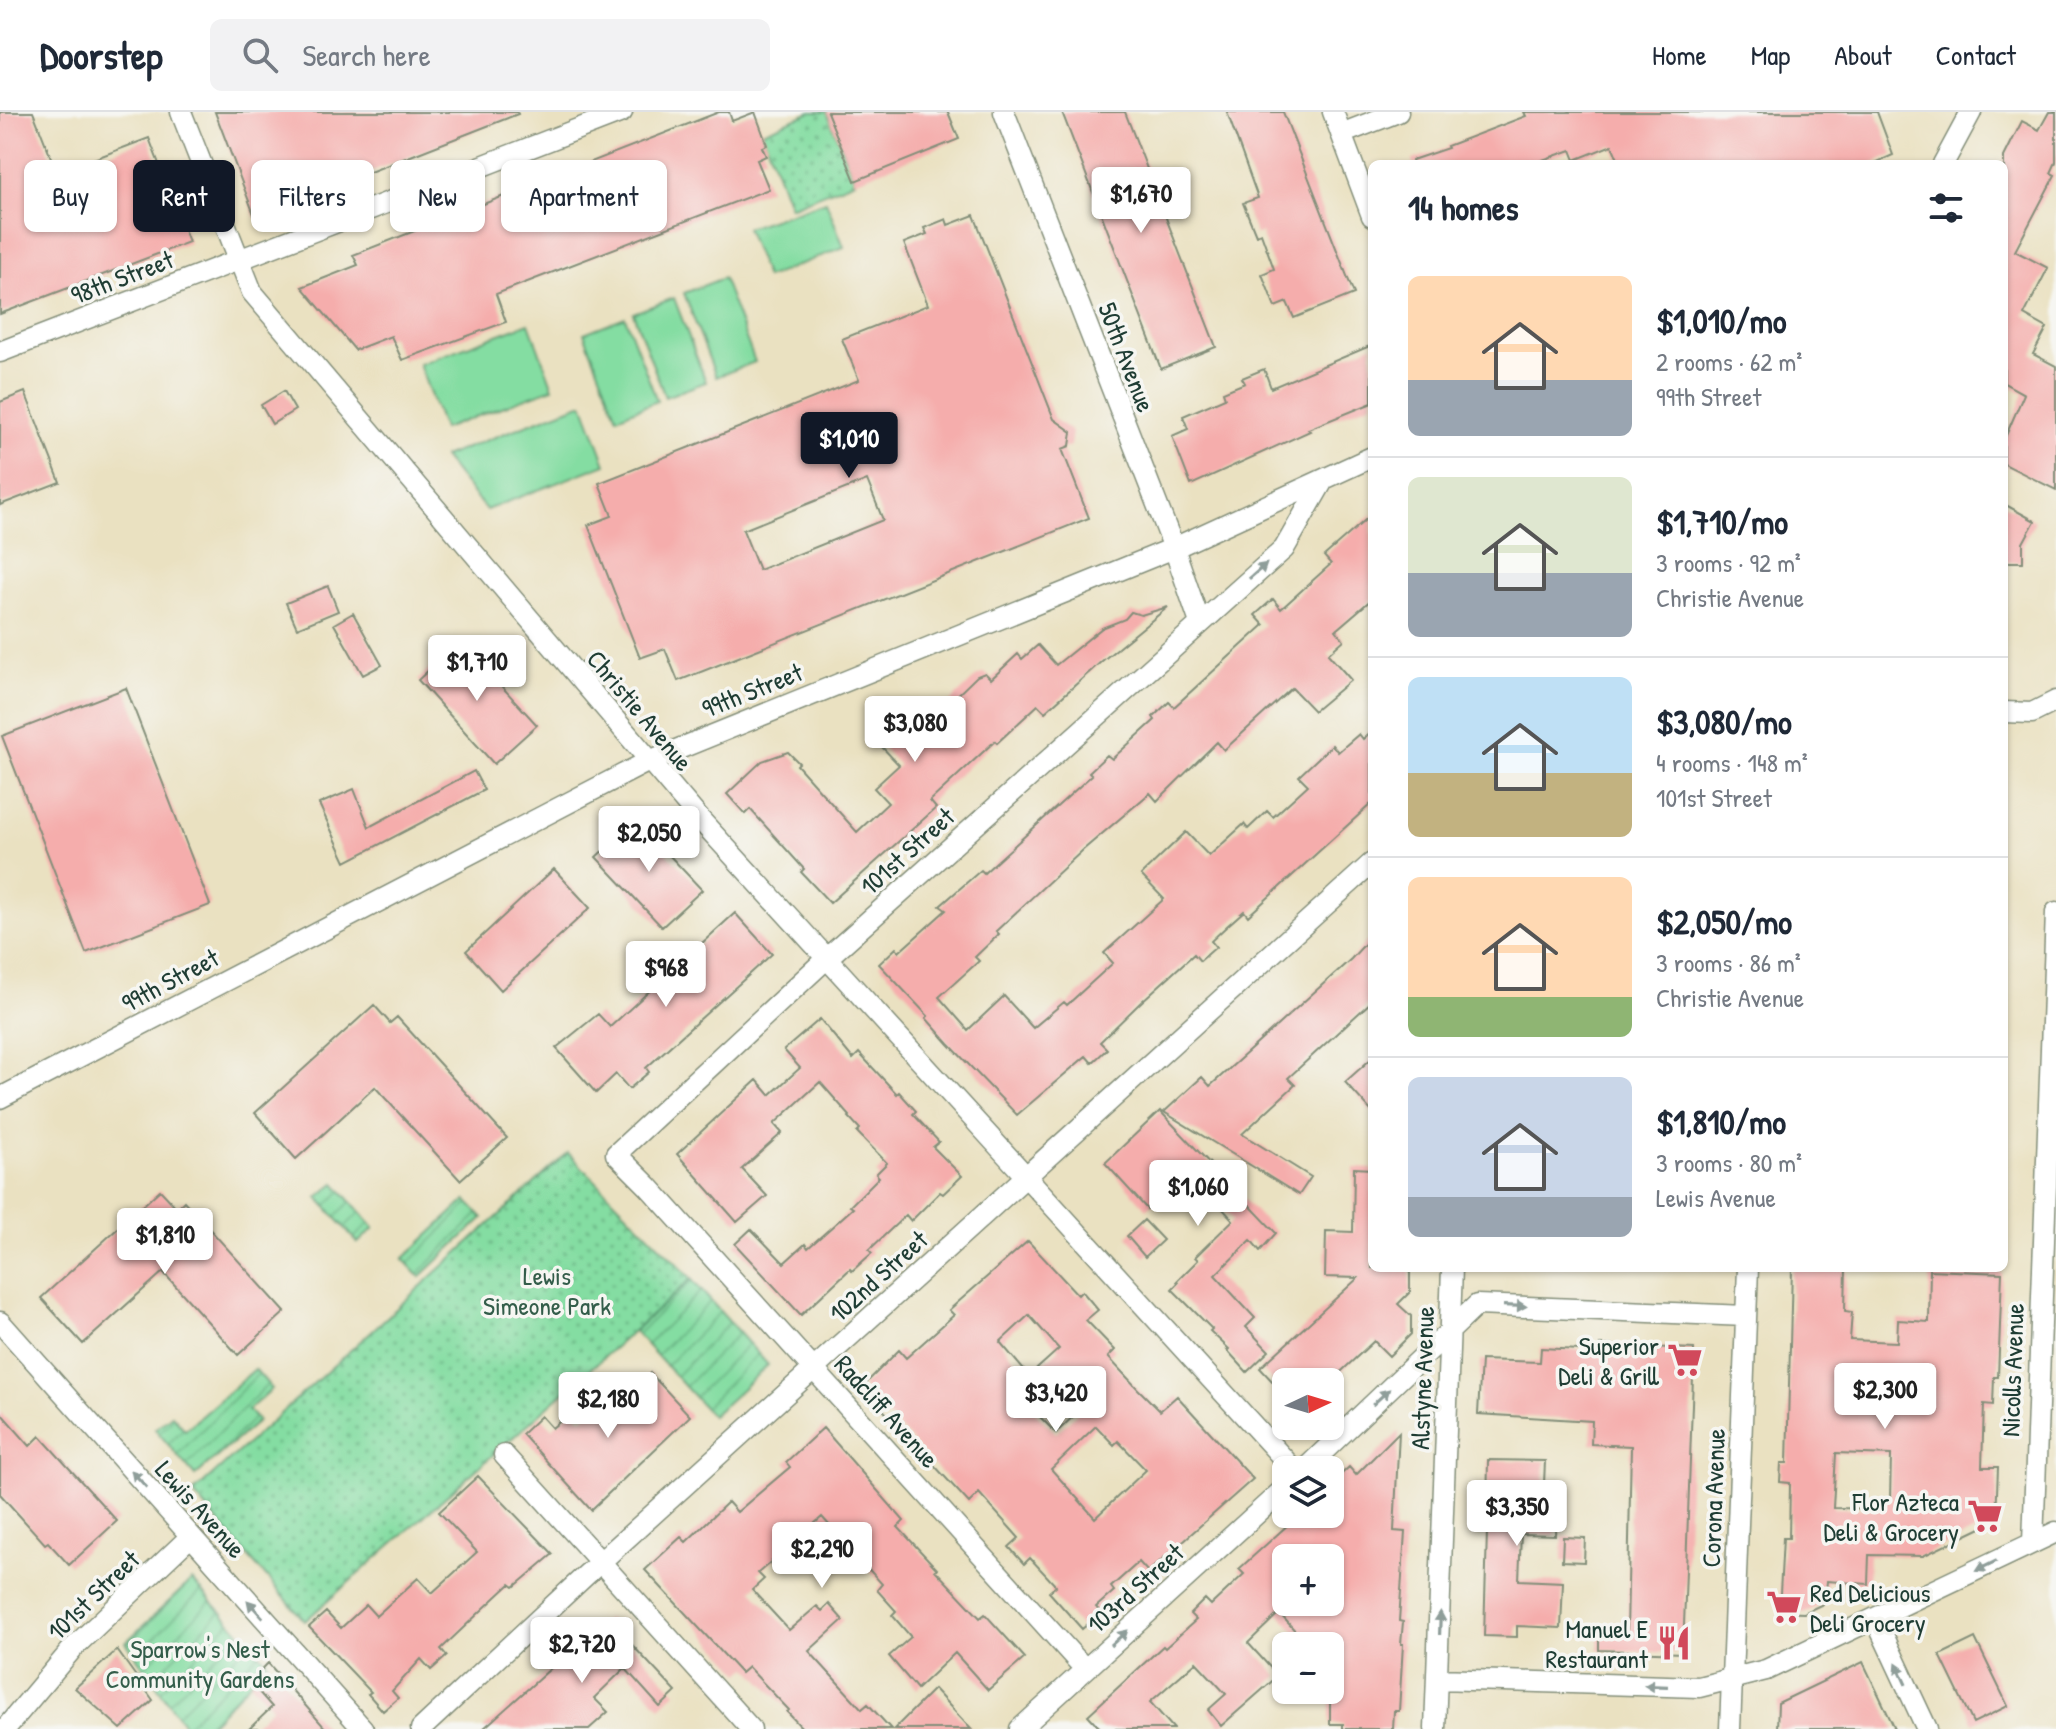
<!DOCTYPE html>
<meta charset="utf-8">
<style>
:root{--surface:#fff;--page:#f2f2f3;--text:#1f2937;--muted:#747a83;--line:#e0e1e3;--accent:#111827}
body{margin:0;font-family:"Patrick Hand",sans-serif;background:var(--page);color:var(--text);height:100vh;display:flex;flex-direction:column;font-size:30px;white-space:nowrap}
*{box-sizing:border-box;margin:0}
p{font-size:26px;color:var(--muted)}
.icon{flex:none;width:44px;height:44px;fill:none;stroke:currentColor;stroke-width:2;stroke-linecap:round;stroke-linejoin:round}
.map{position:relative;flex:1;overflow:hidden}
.side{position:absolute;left:1368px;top:48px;width:640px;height:1112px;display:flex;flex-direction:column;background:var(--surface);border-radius:12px;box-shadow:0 2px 6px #0004}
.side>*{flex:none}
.top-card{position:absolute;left:24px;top:48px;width:760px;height:72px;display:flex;gap:16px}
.needle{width:52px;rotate:86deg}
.fabs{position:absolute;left:1272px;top:1256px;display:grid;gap:16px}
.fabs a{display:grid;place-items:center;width:72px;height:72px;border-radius:12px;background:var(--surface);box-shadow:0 2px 6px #0004;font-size:40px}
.price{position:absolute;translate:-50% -68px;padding:0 18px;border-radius:8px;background:#fff;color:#222;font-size:26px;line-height:52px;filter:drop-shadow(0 2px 4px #0008)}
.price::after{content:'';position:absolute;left:50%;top:48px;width:24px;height:18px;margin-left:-12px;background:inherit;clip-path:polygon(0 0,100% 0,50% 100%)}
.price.active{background:var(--accent);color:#fff}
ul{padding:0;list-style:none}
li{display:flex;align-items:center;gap:24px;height:200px;padding:0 40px}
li+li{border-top:2px solid var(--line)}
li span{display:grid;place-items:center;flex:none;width:224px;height:160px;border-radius:12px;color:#555}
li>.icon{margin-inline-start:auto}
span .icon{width:96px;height:96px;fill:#fffc;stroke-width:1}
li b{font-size:34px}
h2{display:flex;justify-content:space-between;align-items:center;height:96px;padding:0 40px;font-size:34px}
.chip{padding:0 28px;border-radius:12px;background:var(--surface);box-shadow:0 2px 6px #0004;font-size:28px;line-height:72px}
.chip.active{background:var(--accent);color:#fff}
header{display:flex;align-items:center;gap:48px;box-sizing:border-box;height:112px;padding:0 40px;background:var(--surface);border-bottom:2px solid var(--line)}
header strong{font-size:38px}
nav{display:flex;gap:44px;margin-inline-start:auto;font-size:28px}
.search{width:560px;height:72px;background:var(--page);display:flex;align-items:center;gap:20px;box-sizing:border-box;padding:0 28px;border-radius:12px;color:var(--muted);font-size:30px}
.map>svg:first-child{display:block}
.park{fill:url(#park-dots);stroke:#528d6b;stroke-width:2}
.garden{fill:url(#garden-furrows);stroke:#528d6b;stroke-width:2}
.pitch{fill:#84dda2;stroke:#528d6b;stroke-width:2}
.building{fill:#f5adac;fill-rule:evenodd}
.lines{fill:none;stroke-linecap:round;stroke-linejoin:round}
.minor-casing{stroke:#848f7a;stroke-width:23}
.minor{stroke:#fff;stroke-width:20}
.oneway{fill:#8f9e9a}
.labels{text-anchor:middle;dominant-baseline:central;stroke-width:7;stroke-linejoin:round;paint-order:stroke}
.street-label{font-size:26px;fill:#1f3d34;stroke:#f6f6f2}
.park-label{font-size:26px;fill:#335d4a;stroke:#f6f6f2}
.poi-label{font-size:26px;fill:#1f3d34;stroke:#f6f6f2;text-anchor:end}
</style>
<header>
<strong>Doorstep</strong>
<div class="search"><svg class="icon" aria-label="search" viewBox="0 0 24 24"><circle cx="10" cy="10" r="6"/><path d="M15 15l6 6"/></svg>Search here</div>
<nav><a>Home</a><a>Map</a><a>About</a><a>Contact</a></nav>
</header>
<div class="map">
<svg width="2056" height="1617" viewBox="0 0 2056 1617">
<defs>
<pattern id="park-dots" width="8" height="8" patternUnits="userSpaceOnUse" patternTransform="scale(2)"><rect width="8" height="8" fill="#84dda2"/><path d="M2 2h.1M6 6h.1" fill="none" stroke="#6bb485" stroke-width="1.8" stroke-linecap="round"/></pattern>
<pattern id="garden-furrows" width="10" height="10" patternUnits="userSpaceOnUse" patternTransform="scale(2)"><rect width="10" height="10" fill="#84dda2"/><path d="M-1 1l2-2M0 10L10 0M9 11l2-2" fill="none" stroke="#6bb485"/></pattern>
</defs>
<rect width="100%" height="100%" fill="#f6f6f2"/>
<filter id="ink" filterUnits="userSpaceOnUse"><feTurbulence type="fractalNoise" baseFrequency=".0125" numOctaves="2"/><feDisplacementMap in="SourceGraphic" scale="16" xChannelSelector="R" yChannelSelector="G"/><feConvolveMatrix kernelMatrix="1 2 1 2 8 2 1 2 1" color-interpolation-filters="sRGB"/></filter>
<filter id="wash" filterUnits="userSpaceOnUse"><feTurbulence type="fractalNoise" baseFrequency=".006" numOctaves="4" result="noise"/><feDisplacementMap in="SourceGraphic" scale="32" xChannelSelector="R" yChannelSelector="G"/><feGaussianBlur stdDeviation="1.8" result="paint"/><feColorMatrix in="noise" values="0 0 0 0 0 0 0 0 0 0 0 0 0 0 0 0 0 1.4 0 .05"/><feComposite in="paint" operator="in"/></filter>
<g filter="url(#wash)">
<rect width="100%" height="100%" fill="#eae1c1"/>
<!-- park -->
<path class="park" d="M811,0H827L855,69L790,95L762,20Z
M568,1041L692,1167L305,1509L193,1381Z"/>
<!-- garden -->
<path class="garden" d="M335,1071L374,1116L358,1131L318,1085Z
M466,1088L483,1106L420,1165L403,1147Z
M691,1167L768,1253L712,1304L634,1219Z
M255,1257L272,1277L248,1298L258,1309L195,1364L155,1317L172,1303L185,1318Z
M192,1468L268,1551L206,1617H187L126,1530Z"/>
<!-- pitch -->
<path class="pitch" d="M826,89L844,135L766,166L746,116Z
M723,166L755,250L716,265L684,181Z
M674,186L706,270L665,285L633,201Z
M625,205L657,289L617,305L584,221Z
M529,211L553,276L443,317L419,252Z
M583,291L606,352L486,398L443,345Z"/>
<g id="blocks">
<!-- building -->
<path class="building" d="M0,0H33L57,61L149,26L189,130L0,202Z
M215,0H517L518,2L255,105Z
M719,0H729L732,9L755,0L767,33L762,35L766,44L757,48L769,77L496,182L506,210L402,248L391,224L355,238L302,175L358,153L353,143Z
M827,0H948L959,27L855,69Z
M1062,0H1125L1216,235L1161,257Z
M1227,0H1283L1354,182L1294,206L1287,190L1275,195L1262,162L1274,157L1261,121L1256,123L1243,91L1258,86Z
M1524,0H1877L1893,43L1873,52H1620L1612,33L1575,48L1571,38L1531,52H1413L1412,48L1448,36L1447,34L1526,4Z
M2049,0H2056V50L2051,61L2055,63L2015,139L2048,156L2024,203L2047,216L2033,242L2056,254V378L2004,352V328L2024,282L2004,271V45L2022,9L2039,18Z
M974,103L1054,307L1072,320L1070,334L1062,337L1089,406L678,569L665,537L640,546L588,413L612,404L599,371L859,268L842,227L928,193L904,131L927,122L924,116L946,107L948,113ZM867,368L883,408L759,458L743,418Z
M1372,233V291L1308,317L1310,319L1191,373L1172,324L1188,317L1183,304L1225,286L1223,280L1245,271L1242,266L1264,257L1271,276Z
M284,279L295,298L272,312L261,293Z
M25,280L60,370L0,393V290Z
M2004,392L2035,409L2023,431V450H2004Z
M1372,402V487L1336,518L1344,528L1328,542L1351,568L1314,599L1292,576L1224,638L1217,630L1157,689L1150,681L1083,738L996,819L999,822L975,845L979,849L939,885L968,918L1004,884L1033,916L1064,890L1067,893L1113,851L1104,841L1164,787L1141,763L1186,720L1209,744L1244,712L1248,717L1267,699L1273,705L1308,673L1299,664L1332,633L1338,640L1359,622L1363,627L1372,619V691L1248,804L1244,799L1227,814L1211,829L1216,835L1200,849L1194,842L1141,890L1100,930L1107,937L1092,951L1086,944L1017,1003L949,932L926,906L928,904L879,852L896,836L899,840L946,798L940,794L981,758L984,761L1092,663L1089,660L1107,643L1112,647L1155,608L1153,605L1169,590L1174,595L1264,513L1255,503L1273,487L1281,497L1331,452L1324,444Z
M328,474L338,499L297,516L286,491Z
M1168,495L1102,549L1045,600L1038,593L997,631L995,629L930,689L936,696L830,791L801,760L804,757L750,697L745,702L727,682L762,649L788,640L799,651L797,653L857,720L888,691L874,676L899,653L881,634L897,619L908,631L977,564L985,561L991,567L1018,542L1022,547L1038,533L1056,553L1102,516L1125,507L1131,500L1141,503Z
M353,501L382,553L363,563L334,512Z
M460,529L537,613L494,652L418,568Z
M126,576L210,793L86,841L2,624Z
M474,659L484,678L346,750L319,692L354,677L369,715Z
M636,708L702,778L662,815L596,745Z
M554,757L590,796L501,878L466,839Z
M735,801L772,842L646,956L649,960L629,977L616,962L596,981L556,936L598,902L610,915Z
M1372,824V889L1288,966L1295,973L1242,1022L1311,1065L1299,1083L1164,1000L1202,965L1210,974L1351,847Z
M374,893L390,911L397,905L507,1026L460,1068L375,975L296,1047L255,1001Z
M820,907L853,947L859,941L897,982L899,980L916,999L913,1002L939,1030L933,1035L962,1064L943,1082L940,1080L911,1109L906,1103L869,1138L872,1141L852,1159L850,1157L801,1203L735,1132L751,1117L784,1151L805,1132L808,1136L853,1096L850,1094L879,1065L876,1062L887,1051L857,1020L860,1017L849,1005L850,1004L820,970L774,1012L782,1021L742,1057L767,1084L737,1110L677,1042L757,968L770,983L800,956L784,938Z
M1372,946V1000L1345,970Z
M1160,999L1276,1121L1260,1139L1251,1128L1215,1163L1255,1206L1246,1215L1269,1239L1247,1260L1227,1238L1229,1237L1210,1219L1212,1217L1172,1177L1178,1171L1177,1169L1198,1148L1195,1145L1233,1108L1188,1059L1147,1097L1105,1051Z
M1354,1056L1372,1057V1156H1410V1180L1398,1192L1411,1204V1222L1389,1244L1374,1229L1330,1270H1273L1260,1256L1358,1166L1325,1165L1326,1119L1353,1120Z
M160,1078L177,1096L184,1089L285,1200L238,1243L163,1160L83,1232L41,1186Z
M1144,1108L1163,1128L1145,1145L1127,1124Z
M1028,1129L1078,1183L1082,1179L1098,1198L1086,1208L1115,1238L1108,1245L1138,1277L1160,1299L1177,1284L1253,1367L1148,1460L1139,1450L1111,1475L1114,1479L1096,1495L1101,1501L1082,1517L1049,1480L1056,1474L1030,1446L1024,1452L1009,1435L1019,1426L979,1381L969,1391L862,1275L899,1238L906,1246L954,1203L949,1198ZM1029,1203L1059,1237L1029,1264L1000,1230ZM1059,1266L1084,1294L1056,1321L1029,1294ZM1096,1314L1114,1333L1118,1329L1146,1358L1095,1406L1051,1357Z
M1792,1156H1846L1845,1199L1852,1200L1850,1228L1897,1230L1898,1208L1929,1210L1930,1158L2002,1161L1998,1265H1994L1993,1293L1984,1292L1982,1355H1998L1996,1409L1923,1444L1869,1443L1868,1472L1827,1469L1825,1491L1804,1501L1779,1500L1783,1426H1789L1790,1371L1780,1370L1781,1351H1787ZM1836,1341L1891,1343L1890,1388H1885V1397L1833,1396Z
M1600,1233L1694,1237L1683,1541L1599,1538V1519L1627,1520L1631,1334L1591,1332L1592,1309L1478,1302L1481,1248L1540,1250L1541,1236L1600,1239Z
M650,1261L690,1304L591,1398L522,1322L541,1304L552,1316L573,1298L582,1307L590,1300L593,1303L606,1291L611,1298Z
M0,1300L30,1334L40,1324L117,1409L69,1453L48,1430L45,1432L0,1382Z
M823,1316L904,1409L898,1415L937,1457L935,1458L980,1506L985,1502L1025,1546L988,1578L955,1541L917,1577L889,1544L911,1525L892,1503L896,1499L877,1478L882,1472L822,1405L758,1461L764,1467L752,1478L789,1518L817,1494L822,1499L829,1492L843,1508L809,1539L862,1597L868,1592L891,1617H803L787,1600L789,1598L748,1555L741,1561L645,1458L681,1425L686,1430L728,1390L737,1400L790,1355L786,1350Z
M1399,1320L1394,1419L1405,1420L1399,1509L1403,1510L1401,1532H1403L1399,1599H1394L1393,1617H1343V1612H1330V1534H1309L1279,1501L1248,1531L1278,1564L1221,1614L1208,1598L1226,1582L1196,1550L1150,1590L1174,1617H1101L1088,1603L1163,1534L1165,1536L1196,1508L1190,1502L1205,1487L1211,1493L1244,1462L1239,1457L1300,1402H1330V1373L1349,1355L1356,1363ZM1286,1446H1330V1490H1286Z
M1488,1348L1545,1349L1544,1372H1555L1554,1385H1557L1555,1423L1521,1422L1519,1468L1563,1470L1561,1516L1517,1514V1525L1484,1524L1487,1419H1474V1399L1487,1400Z
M478,1364L553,1442L514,1475L510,1472L481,1499L441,1537L447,1544L431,1558L421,1547L392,1579L398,1586L383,1599L368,1582L371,1580L309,1515L326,1500L341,1516L366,1493L376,1504L418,1466L432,1481L477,1440L439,1400Z
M1563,1425L1585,1426L1584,1450L1562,1449Z
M607,1506L676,1580L660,1595L625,1556L594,1586L608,1600L589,1617H483Z
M1975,1526L2008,1594L1973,1611L1940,1543Z
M117,1538L153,1588L121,1617L75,1576Z
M1863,1550L1895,1617H1777L1778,1591Z
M268,1551L326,1617H249L272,1595L250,1570Z
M934,1577L971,1617H894Z"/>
</g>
</g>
<g filter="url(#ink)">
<use href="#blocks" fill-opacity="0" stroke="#848f7a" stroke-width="2"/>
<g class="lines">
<!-- minor casing -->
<g class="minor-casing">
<path id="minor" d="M181,0L252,180L696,703L1294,1358
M1004,0L1174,436L1200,511
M1333,0L1372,104
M1341,22L1398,0
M1943,52L1971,0
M0,240L622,0
M2004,600L2032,601L2056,589
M0,986L649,649L1174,436L1372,345
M0,1210L363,1617
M504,1343L751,1617
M1304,1358L1477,1193L1746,1204
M2033,1431L2056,800
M1875,1506L1927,1617
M1085,1557L648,1074L616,1042L826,847L1284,437L1324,367
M1438,1567L1699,1575L1766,1558L2056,1420
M5,1617L73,1536L190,1425
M421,1617L586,1463L1372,751
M1020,1617L1286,1375
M1435,1617L1452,1156
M1730,1617L1748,1156"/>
</g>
<!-- minor -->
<use href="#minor" class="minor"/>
</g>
<!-- one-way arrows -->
<defs><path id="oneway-solid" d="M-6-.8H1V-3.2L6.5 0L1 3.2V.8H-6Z" transform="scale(2)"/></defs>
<g class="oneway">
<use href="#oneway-solid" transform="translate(1258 459) rotate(-41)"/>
<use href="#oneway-solid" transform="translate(1515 1194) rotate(2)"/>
<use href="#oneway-solid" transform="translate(1381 1285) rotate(-43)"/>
<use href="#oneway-solid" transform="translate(139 1367) rotate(-132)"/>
<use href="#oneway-solid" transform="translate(1986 1454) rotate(154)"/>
<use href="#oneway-solid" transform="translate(255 1497) rotate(-132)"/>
<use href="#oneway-solid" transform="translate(1440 1511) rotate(-88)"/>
<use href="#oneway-solid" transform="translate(1119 1526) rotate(-42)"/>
<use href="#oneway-solid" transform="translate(1901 1562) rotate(-115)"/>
<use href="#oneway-solid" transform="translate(1656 1574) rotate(-178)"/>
</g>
</g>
<!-- icons -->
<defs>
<g id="supermarket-bare" transform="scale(2.76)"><path d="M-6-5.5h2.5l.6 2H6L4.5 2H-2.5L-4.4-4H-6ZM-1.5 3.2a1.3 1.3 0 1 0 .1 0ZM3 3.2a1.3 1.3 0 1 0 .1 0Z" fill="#d1495b" stroke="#f6f6f2" stroke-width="2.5" paint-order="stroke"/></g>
<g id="restaurant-bare" transform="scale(2.76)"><path d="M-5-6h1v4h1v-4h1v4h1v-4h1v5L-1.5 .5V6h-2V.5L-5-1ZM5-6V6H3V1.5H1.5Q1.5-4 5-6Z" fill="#d1495b" stroke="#f6f6f2" stroke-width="2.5" paint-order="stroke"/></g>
</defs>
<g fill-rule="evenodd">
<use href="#supermarket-bare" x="1685" y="1248"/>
<use href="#supermarket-bare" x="1985" y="1404"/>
<use href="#supermarket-bare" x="1784" y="1495"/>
<use href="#restaurant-bare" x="1674" y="1531"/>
</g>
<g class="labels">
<!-- street labels -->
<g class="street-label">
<text transform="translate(122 165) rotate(-21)">98th Street</text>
<text transform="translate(1127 245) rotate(69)">50th Avenue</text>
<text transform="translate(752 578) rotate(-22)">99th Street</text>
<text transform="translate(640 598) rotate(50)">Christie Avenue</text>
<text transform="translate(907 739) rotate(-42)">101st Street</text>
<text transform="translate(170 868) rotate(-28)">99th Street</text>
<text transform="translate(878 1164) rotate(-42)">102nd Street</text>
<text transform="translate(2012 1258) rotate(-88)">Nicolls Avenue</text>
<text transform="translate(1422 1266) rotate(-88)">Alstyne Avenue</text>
<text transform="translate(887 1299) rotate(48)">Radcliff Avenue</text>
<text transform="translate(1713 1386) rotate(-88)">Corona Avenue</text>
<text transform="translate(201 1397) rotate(48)">Lewis Avenue</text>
<text transform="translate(1135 1476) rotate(-42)">103rd Street</text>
<text transform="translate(93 1483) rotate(-44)">101st Street</text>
</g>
<!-- park labels -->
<g class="park-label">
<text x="547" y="1163">Lewis<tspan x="547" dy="30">Simeone Park</tspan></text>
<text x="200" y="1536">Sparrow's Nest<tspan x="200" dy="30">Community Gardens</tspan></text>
</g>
<!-- poi labels -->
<g class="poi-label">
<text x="1659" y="1233">Superior<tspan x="1659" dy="30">Deli &amp; Grill</tspan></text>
<text x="1959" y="1389">Flor Azteca<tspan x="1959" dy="30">Deli &amp; Grocery</tspan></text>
<text x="1810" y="1480" text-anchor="start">Red Delicious<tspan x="1810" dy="30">Deli Grocery</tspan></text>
<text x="1648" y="1516">Manuel E<tspan x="1648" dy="30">Restaurant</tspan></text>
</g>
</g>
</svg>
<div class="fabs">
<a><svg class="needle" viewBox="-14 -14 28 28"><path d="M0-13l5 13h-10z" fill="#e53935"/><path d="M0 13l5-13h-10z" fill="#747a83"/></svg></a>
<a><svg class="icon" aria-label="layers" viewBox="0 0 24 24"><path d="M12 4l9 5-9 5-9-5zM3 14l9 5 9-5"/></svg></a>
<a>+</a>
<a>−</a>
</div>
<b class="price" style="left:1141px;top:123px">$1,670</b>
<b class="price active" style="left:849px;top:368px">$1,010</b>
<b class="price" style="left:477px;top:591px">$1,710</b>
<b class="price" style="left:915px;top:652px">$3,080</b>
<b class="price" style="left:649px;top:762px">$2,050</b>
<b class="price" style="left:666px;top:897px">$968</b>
<b class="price" style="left:1198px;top:1116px">$1,060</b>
<b class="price" style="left:165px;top:1164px">$1,810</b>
<b class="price" style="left:1885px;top:1319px">$2,300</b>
<b class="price" style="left:1056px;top:1322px">$3,420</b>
<b class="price" style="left:608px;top:1328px">$2,180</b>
<b class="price" style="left:1517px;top:1436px">$3,350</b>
<b class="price" style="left:822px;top:1478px">$2,290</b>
<b class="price" style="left:582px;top:1573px">$2,720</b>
<div class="top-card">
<a class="chip">Buy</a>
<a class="chip active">Rent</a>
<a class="chip">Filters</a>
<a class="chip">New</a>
<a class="chip">Apartment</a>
</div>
<section class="side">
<h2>14 homes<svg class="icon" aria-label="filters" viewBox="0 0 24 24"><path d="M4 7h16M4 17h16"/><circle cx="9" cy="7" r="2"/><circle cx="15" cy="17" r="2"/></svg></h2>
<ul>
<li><span style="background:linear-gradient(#ffd9b3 65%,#9aa5b1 0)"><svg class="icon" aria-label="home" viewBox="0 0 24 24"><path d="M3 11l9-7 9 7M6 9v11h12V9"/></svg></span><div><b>$1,010/mo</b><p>2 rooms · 62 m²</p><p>99th Street</p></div></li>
<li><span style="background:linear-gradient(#dfe7d0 60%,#9aa5b1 0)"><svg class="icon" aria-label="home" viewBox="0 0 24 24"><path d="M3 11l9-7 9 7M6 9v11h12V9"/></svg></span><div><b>$1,710/mo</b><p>3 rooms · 92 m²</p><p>Christie Avenue</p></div></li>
<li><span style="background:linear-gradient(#bfe0f5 60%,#c2b280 0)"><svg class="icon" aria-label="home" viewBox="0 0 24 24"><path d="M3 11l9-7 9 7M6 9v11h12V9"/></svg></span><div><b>$3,080/mo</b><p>4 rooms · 148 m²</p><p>101st Street</p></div></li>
<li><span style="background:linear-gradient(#ffd9b3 75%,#8fb573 0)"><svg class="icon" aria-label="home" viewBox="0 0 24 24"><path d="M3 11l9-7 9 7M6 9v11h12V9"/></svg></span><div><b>$2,050/mo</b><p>3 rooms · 86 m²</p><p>Christie Avenue</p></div></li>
<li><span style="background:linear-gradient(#c9d6e8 75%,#9aa5b1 0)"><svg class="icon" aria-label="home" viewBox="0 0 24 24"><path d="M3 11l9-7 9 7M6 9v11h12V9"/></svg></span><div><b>$1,810/mo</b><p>3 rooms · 80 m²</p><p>Lewis Avenue</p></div></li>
</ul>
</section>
</div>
